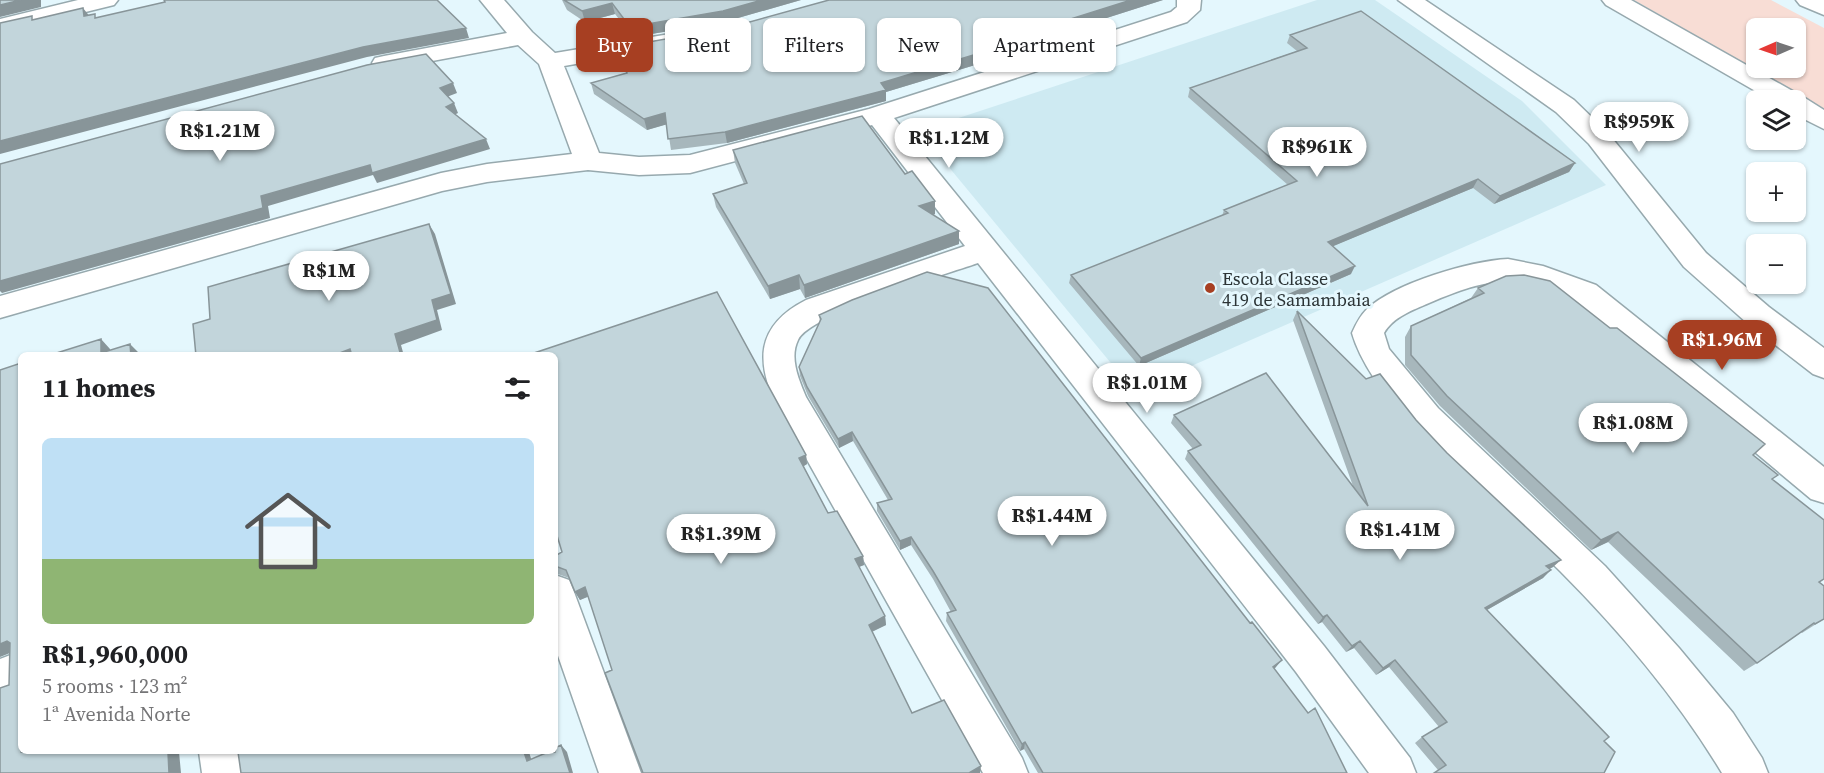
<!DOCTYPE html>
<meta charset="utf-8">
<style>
:root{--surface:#fff;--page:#f2f2f2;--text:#202124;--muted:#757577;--line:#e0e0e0;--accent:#a73f22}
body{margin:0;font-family:"Source Serif 4",serif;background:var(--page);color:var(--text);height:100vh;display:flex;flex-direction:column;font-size:22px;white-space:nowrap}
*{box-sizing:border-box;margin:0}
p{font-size:20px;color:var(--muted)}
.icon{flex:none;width:33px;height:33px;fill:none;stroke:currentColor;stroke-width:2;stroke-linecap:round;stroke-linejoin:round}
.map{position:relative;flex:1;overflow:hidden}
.drawer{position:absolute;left:18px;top:352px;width:540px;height:402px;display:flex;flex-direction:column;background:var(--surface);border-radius:9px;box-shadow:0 2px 4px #0004}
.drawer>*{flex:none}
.guide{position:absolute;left:576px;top:18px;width:570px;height:54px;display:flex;gap:12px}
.needle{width:39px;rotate:268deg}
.buttons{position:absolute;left:1746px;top:18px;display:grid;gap:12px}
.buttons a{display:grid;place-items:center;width:60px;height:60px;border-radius:9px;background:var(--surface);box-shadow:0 2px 4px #0004;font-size:30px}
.price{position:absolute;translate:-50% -51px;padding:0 14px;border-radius:21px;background:#fff;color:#222;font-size:20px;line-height:39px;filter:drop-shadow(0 2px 3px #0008)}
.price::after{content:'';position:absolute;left:50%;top:36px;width:18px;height:14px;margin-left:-9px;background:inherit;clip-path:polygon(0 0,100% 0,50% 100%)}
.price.on{background:var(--accent);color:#fff}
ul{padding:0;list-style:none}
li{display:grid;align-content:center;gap:12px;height:318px;padding:0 24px}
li+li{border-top:2px solid var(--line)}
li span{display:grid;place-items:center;height:186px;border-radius:9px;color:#555}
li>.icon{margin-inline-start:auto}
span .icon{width:108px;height:108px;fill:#fffc;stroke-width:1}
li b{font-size:26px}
h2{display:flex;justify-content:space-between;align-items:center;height:72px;padding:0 24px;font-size:26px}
.tag{padding:0 21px;border-radius:9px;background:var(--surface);box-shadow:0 2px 4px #0004;font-size:21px;line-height:54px}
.tag.on{background:var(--accent);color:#fff}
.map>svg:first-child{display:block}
.built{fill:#ceeaf2}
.green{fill:#f8ddd5;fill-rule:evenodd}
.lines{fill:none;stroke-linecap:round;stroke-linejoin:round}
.street-casing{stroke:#97a9ae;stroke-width:3}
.secondary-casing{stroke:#97a9ae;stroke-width:3}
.street{fill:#fff;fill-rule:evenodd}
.secondary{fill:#fff;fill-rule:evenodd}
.wall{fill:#a7b7bc}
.shaded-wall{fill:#889599}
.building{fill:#c2d5db;stroke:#889599;stroke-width:1.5}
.poi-dot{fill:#a73f22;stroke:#e4f7fd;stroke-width:2}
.labels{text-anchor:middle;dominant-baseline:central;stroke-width:6;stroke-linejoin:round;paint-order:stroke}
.poi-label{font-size:18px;fill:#2b3335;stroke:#e4f7fd;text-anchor:start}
</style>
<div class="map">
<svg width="1824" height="773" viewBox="0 0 1824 773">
<rect width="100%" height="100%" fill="#e4f7fd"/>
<!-- built -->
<path class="built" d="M1317,0H1375L1522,101L1606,185L1134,391L919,131Z"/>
<!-- green -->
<path class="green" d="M1634,0H1771L1824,28V110ZM1756,28H1796V68H1756Z"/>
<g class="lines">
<!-- street casing -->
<g class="street-casing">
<path id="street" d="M78,0H118L114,5L0,33V19Z
M480,0H504L532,32L555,53L688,31L697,33L700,38L697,43L564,66L599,153L639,157L690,155L869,109L1171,12L1177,7V0H1201L1200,10L1187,22L894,118L1324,646L1410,758L1416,773H1369L1296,672L978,263C947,274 809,314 798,340C789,358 799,380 806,397L1022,758L1028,773H983L779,410C755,363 755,326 806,300L965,246L872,125L690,173L639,175L588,170L487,182L442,191L0,318V296L441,173L487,164L572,154L539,64L518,45L384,70L375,68L372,63L375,58L384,56L507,33Z
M1398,0H1425L1574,100L1607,132L1706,253L1769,307L1824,348V378L1813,374L1747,323L1684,267L1589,144L1556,112Z
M1508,259L1543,266L1596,285L1824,467V503L1811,499L1574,301C1512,274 1491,277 1429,303C1413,310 1393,317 1384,333L1389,349L1438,408L1605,566L1679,648L1733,713L1762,758L1768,773H1722C1678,700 1620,631 1560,571C1501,513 1374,410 1352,333C1356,324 1360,316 1367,309C1395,283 1470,261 1508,259Z
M555,575L569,580L574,592L641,773H599L555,647Z
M21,651V690L0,699V659Z
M199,752H241L244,773H202Z"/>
</g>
<!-- secondary casing -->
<g class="secondary-casing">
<path id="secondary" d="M1602,0H1631L1805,98L1824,110V129L1796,115V100H1771L1606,5Z
M1796,0H1824V15L1800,5Z"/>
</g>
<!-- street -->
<use href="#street" class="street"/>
<!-- secondary -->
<use href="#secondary" class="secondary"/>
</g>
<!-- wall -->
<path class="wall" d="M562,0H801L724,22L633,37L615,14L585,22L567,10Z
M829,0H1163L1069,30L1068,37L886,92V101L727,143L671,150L667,124L647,130L594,94L591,83L626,73V70L630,69L628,60L647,55L643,43L728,28Z
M1290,35L1575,163L1569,172L1494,204L1473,188L1333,246L1351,274L1139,366L1069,283L1071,275L1222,216L1224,210L1288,185L1188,97L1190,88L1297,51L1287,43Z
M733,150L935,214L933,215L959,244L805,298L800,289L770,299L716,207L713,194L744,184L735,163Z
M1478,288L1753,455L1773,479L1820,583L1824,619L1802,633L1801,632L1757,663L1744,671L1608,542L1591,550L1440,406L1405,365V337L1411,326L1471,298Z
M1297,311L1366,379L1416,420L1553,567L1549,569L1543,578L1487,610L1609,737L1438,770L1415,743L1422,737L1439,727L1389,667L1376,675L1354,648L1346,652L1322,622L1318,624L1185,459L1188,451L1193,449L1171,423L1174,415L1353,486L1293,320Z
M819,315L1276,667L1274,669L1347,773H1038L1024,749L1020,751L946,621L947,613L951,612L933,579L911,545L900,550L877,511V503L888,500L853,441L839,448L808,396L800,376L799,367L820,322Z
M806,455L807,464L803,466L828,513L863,556L864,565L859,567L885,616L886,625L872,632L912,713L980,773L612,670L588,596L580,600L575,592L569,578L555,573V556Z"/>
<!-- shaded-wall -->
<path class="shaded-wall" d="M21,0H41V7L0,17V5Z
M762,0H801L724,22L633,37L630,27Z
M1131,0H1163L1069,30L1068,37L886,92V101L727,143L725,132L881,83L1064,21Z
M612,3L615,14L585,22L582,11Z
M83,8L91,18L84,16Z
M466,28L469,38L367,57L0,154V141L363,47Z
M453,83L457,93L444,98L440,88Z
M454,103L458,113L450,117L446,107Z
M665,113L668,124L647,130L644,119Z
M486,139L490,149L377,183L373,175L268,206L270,218L2,293L0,291V281L261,196L370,165Z
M1575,163L1569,172L1494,204L1500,196Z
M1478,179L1473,188L1324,250L1328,242Z
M935,201V214L919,220V206Z
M429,224L435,234L456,304L437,310L442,330L401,345L404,356H401L395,334Z
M959,231V244L805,298L804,285Z
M1355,266L1351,274L1139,366L1141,358Z
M799,275L800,289L770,299L768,286Z
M101,339L110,349V356L101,353Z
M130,344L139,353V356H131Z
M350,349L354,356H332Z
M852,432L853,441L839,448L838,439Z
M806,455L807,464L801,468L799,458Z
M1618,532L1608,542L1591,550L1601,540Z
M911,537V545L900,550V541Z
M863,556L864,565L856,568L855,559Z
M1561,560L1553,567L1539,574L1546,566Z
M1551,570L1543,578L1478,615L1485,608Z
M585,587L590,596L580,600L575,592Z
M1327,615L1322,622L1318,624L1323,617Z
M885,616L886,625L869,633V625Z
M7,641L20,649L0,657V644Z
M1360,641L1354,648L1346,652L1352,646Z
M1282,660L1276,667L1268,674L1273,667Z
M1395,660L1389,667L1376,675L1383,668Z
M1025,742L1024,749L1020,751L1022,744Z
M561,745L567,752L573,773H570Z
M168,752H179L181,773H169Z
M524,752H529L534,768L527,761Z
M981,766L980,773H969Z"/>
<!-- building -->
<path class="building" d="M0,0H21L0,5Z
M164,0H437L466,28L363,47L0,141V23L32,16V20L83,8L84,16L95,14V18L165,2Z
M564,0H762L723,11L630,27L612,3L582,11Z
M829,0H1131L1064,21L1069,26L881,83L886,90L725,132L668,139L665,113L644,119L591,83L627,73L626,70L633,68L628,60L651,54L643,43L728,28Z
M1361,11L1575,163L1500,196L1478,179L1328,242L1355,266L1141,358L1071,275L1228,213L1224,210L1297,181L1190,88L1307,48L1290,35Z
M426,54L453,83L440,88L454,103L446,107L486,139L372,173L370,165L261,196L263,208L0,281V164L367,65Z
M862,116L905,174L912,171L935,201L919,206L959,231L804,285L799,275L768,286L713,194L747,183L733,150Z
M429,224L451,294L432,300L437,320L395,334L401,356H352L350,349L332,356H196L193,324L210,319L208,287Z
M927,272L988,288L1250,623L1252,622L1282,660L1273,667L1308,713L1315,708L1347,773H1043L1025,742L1022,744L947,613L956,610L933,571L911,537L900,541L877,503L892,499L852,432L838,439L807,387L799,367L821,319L819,315L852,300Z
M1524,275L1550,281L1610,328H1617L1765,444L1753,455L1778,475L1772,479L1824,520V579L1819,582L1824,586V619L1815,624L1814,623L1757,663L1618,532L1601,540L1447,396L1411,355V326L1484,293L1478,288L1506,276Z
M717,292L806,455L799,458L828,513L837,511L863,556L855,559L885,616L869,625L912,713L944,700L981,766L969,773H643L605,673L612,670L585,587L575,592L566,570L555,566V556L562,552L555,529V356H525Z
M1297,311L1366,379L1380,374L1416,420L1447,453L1561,560L1546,566L1551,570L1485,608L1609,737L1604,741L1615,752L1604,773H1434L1446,765L1422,737L1447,722L1395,660L1383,668L1360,641L1352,646L1327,615L1323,617L1188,451L1201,445L1174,415L1266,373L1368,506Z
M101,339V353L130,344L131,356H47Z
M21,363V752H168L169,773H0V688L9,685L10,643L7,641L0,644V370Z
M561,745L570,773H241L238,752H524L527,761L548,752H555V748Z"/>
<!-- markers -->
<circle class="poi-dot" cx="1210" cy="288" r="6"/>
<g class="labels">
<!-- poi labels -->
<g class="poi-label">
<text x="1222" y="278">Escola Classe<tspan x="1222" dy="21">419 de Samambaia</tspan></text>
</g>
</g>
</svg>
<div class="buttons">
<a><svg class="needle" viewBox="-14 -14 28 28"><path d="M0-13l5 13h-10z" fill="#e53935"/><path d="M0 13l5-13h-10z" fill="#757577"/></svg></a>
<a><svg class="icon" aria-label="layers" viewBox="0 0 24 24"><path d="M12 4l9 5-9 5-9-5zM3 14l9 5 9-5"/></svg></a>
<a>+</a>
<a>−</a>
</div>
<b class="price" style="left:1639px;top:153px">R$959K</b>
<b class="price" style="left:220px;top:162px">R$1.21M</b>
<b class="price" style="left:949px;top:169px">R$1.12M</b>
<b class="price" style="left:1317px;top:178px">R$961K</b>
<b class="price" style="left:329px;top:302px">R$1M</b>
<b class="price on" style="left:1722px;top:371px">R$1.96M</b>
<b class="price" style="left:1147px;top:414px">R$1.01M</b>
<b class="price" style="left:1633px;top:454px">R$1.08M</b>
<b class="price" style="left:1052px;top:547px">R$1.44M</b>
<b class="price" style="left:1400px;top:561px">R$1.41M</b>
<b class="price" style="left:721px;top:565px">R$1.39M</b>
<div class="guide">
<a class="tag on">Buy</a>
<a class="tag">Rent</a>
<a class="tag">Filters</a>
<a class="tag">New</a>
<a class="tag">Apartment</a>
</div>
<section class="drawer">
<h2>11 homes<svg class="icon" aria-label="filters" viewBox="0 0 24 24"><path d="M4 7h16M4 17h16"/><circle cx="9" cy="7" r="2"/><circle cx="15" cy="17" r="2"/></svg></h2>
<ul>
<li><span style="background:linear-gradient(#bfe0f5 65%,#8fb573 0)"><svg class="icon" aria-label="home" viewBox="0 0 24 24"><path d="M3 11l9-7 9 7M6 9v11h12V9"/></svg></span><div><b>R$1,960,000</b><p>5 rooms · 123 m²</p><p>1ᵃ Avenida Norte</p></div></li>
</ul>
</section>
</div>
